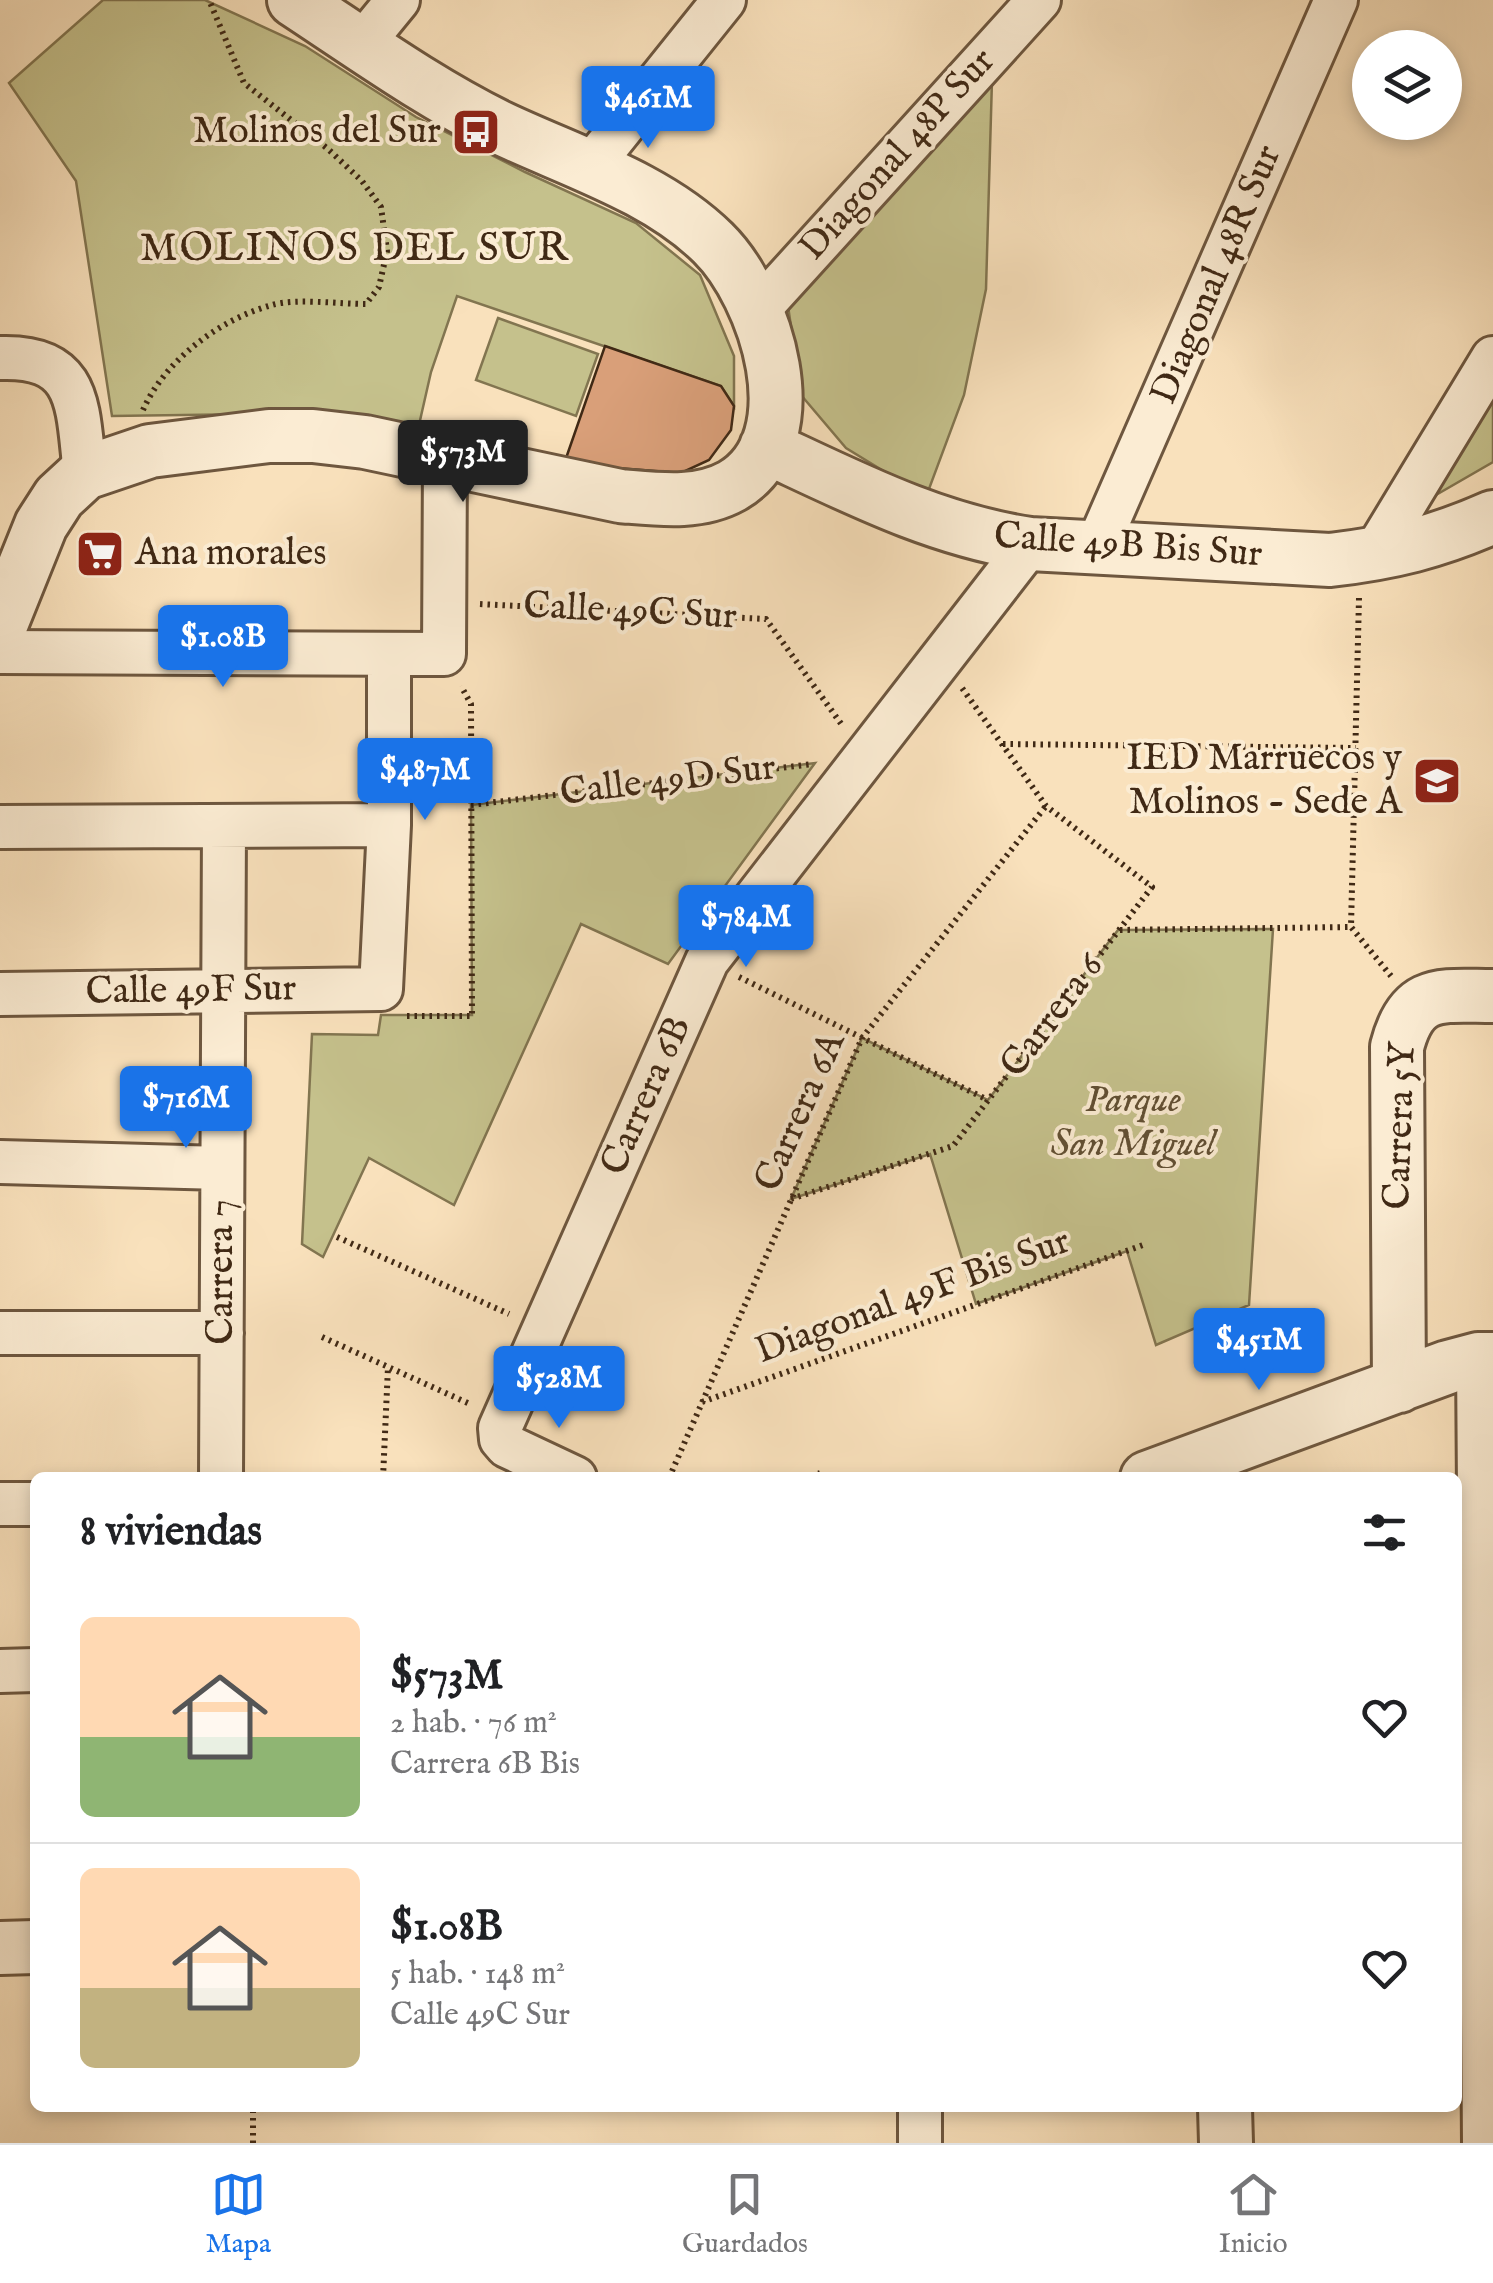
<!DOCTYPE html>
<html lang="es">
<meta charset="utf-8">
<style>
:root{--surface:#fff;--page:#f6f6f6;--text:#202124;--muted:#757577;--line:#e0e0e0;--accent:#1a73e8}
body{margin:0;font-family:"IM FELL English",serif;background:var(--page);color:var(--text);height:100vh;display:flex;flex-direction:column;font-size:38px;white-space:nowrap}
*{box-sizing:border-box;margin:0}
p{font-size:32px;color:var(--muted)}
.icon{flex:none;width:55px;height:55px;fill:none;stroke:currentColor;stroke-width:2;stroke-linecap:round;stroke-linejoin:round}
.map{position:relative;flex:1;overflow:hidden}
.details{position:absolute;left:30px;top:1472px;width:1432px;height:640px;display:flex;flex-direction:column;background:var(--surface);border-radius:15px;box-shadow:0 5px 15px #0003}
.details>*{flex:none}
.tools{position:absolute;left:1352px;top:30px;display:grid;gap:20px}
.tools a{display:grid;place-items:center;width:110px;height:110px;border-radius:50%;background:var(--surface);box-shadow:0 5px 15px #0003;font-size:50px}
.price{position:absolute;translate:-50% -85px;padding:0 22px;border-radius:10px;background:var(--accent);color:#fff;font-size:32px;line-height:65px;filter:drop-shadow(0 2px 5px #0008)}
.price::after{content:'';position:absolute;left:50%;top:60px;width:30px;height:22px;margin-left:-15px;background:inherit;clip-path:polygon(0 0,100% 0,50% 100%)}
.price.current{background:#222;color:#fff}
ul{padding:0;list-style:none}
li{display:flex;align-items:center;gap:30px;height:250px;padding:0 50px}
li+li{border-top:2px solid var(--line)}
li span{display:grid;place-items:center;flex:none;width:280px;height:200px;border-radius:15px;color:#555}
li>.icon{margin-inline-start:auto}
span .icon{width:120px;height:120px;fill:#fffc;stroke-width:1}
li b{font-size:42px}
h2{display:flex;justify-content:space-between;align-items:center;height:120px;padding:0 50px;font-size:42px}
.dock{display:flex;justify-content:space-around;align-items:center;height:140px;border-top:2px solid var(--line);background:var(--surface);font-size:28px;color:var(--muted)}
.dock a{display:grid;justify-items:center;gap:5px}
.dock .current{color:var(--accent)}
.map>svg:first-child{display:block}
.green{fill:#c5c18c;stroke:#827550;stroke-width:2.5}
.building{fill:#d99f79;stroke:#402915;stroke-width:2.5}
.lines{fill:none;stroke-linecap:round;stroke-linejoin:round}
.minor-casing{stroke:#6e573f;stroke-width:48}
.tertiary-casing{stroke:#6e573f;stroke-width:58}
.path{stroke:#402915;stroke-width:6;stroke-dasharray:2.5 5;stroke-linecap:butt}
.minor{stroke:#fbecd3;stroke-width:42}
.tertiary{stroke:#fbecd3;stroke-width:52}
.labels{text-anchor:middle;dominant-baseline:central;stroke-width:8;stroke-linejoin:round;paint-order:stroke}
.poi-label{font-size:38px;fill:#402915;stroke:#fbecd3;text-anchor:end}
.street-label{font-size:38px;fill:#402915;stroke:#fbecd3}
.park-label{font-size:38px;font-style:italic;fill:#614f33;stroke:#fbecd3}
.neighbourhood-label{font-size:40px;letter-spacing:2.5px;fill:#402915;stroke:#fbecd3}
</style>
<div class="map">
<svg width="1493" height="2143" viewBox="0 0 1493 2143">
<rect width="100%" height="100%" fill="#f9e1bc"/>
<filter id="stains"><feTurbulence type="fractalNoise" baseFrequency=".002" numOctaves="4"/><feColorMatrix values="0 0 0 0 .2 0 0 0 0 .09 0 0 0 0 .02 0 0 0 .5 -.17"/></filter>
<radialGradient id="worn" r=".72"><stop offset=".6" stop-color="#630" stop-opacity="0"/><stop offset="1" stop-color="#630" stop-opacity=".3"/></radialGradient>
<!-- green -->
<path class="green" d="M103,0H205L305,46L416,117L525,172L636,223L700,275L734,356V406L721,386L457,296L431,372L416,438L254,414L112,416L76,181L9,83Z
M992,80L986,289L964,395L926,497L846,448L801,395L788,306Z
M498,318L598,354L576,416L476,380Z
M1493,393V462L1429,499Z
M815,763L668,964L581,924L454,1205L369,1158L323,1257L302,1244L312,1034L378,1035L381,1015H472L471,805Z
M1273,929L1249,1305L1156,1345L1127,1251L976,1304L930,1154L791,1199L862,1038L988,1100L1118,930Z"/>
<!-- building -->
<path class="building" d="M605,346L721,386L734,406L731,430L709,460L681,473L564,464Z"/>
<g class="lines">
<!-- minor casing -->
<g class="minor-casing">
<path id="minor" d="M362,44L398,0
M590,167L724,0
M758,310L1039,0
M0,358C83,355 77,408 85,473
M1096,549L1336,0
M1373,556L1493,358
M0,652L444,654L445,460
M0,827L389,825
M0,994L381,989L389,825V656
M0,1162L222,1168
M0,1333H222
M1478,1359L1484,2143
M221,1478L224,826
M575,1478L507,1446L501,1439L500,1428L707,961L1030,544
M0,1504H35
M0,1671L35,1670
M920,2108V2143"/>
</g>
<!-- tertiary casing -->
<g class="tertiary-casing">
<path id="tertiary" d="M766,447C852,487 935,530 1030,544L1330,560C1391,553 1437,542 1493,517
M0,627L41,525L59,497L85,473L150,451L269,436H313L365,442L620,496C657,499 698,505 732,486C813,439 766,295 713,243C656,187 573,162 501,128C429,93 361,44 294,0
M1399,1386L1397,1047C1412,988 1441,996 1493,996
M1147,1478L1448,1367L1478,1359H1493
M0,1948L35,1947
M1225,2108L1226,2143"/>
</g>
<!-- path -->
<path class="path" d="M143,410C165,360 220,319 272,305C296,298 339,304 366,304L379,287L387,251L381,207L362,181L328,149L244,83L209,0
M1359,598L1351,927L1391,976
M480,604L766,619L842,725
M1003,744L1356,748
M471,805L813,764
M1120,930L1351,927
M739,977L988,1100
M407,1016H472L471,704L461,686
M791,1199L953,1146L1152,887L1046,806L962,688
M337,1237L509,1314
M322,1337L470,1404
M702,1402L1143,1245
M383,1478L388,1367
M669,1478L862,1038L1046,806
M804,1478L820,1473
M253,2143V2108"/>
<!-- minor -->
<use href="#minor" class="minor"/>
<!-- tertiary -->
<use href="#tertiary" class="tertiary"/>
</g>
<!-- icons -->
<defs>
<g id="bus-square" transform="scale(2.5)"><rect x="-9" y="-9" width="18" height="18" rx="4" fill="#8f2418" stroke="#fbecd3"/><path d="M-5-6H5V4H4V6H2V4H-2V6H-4V4H-5ZM-3.5-4V0h7V-4ZM-3.5 1.2v1.5H-2V1.2ZM2 1.2v1.5H3.5V1.2Z" fill="#fff"/></g>
<g id="supermarket-square" transform="scale(2.5)"><rect x="-9" y="-9" width="18" height="18" rx="4" fill="#8f2418" stroke="#fbecd3"/><path d="M-6-5.5h2.5l.6 2H6L4.5 2H-2.5L-4.4-4H-6ZM-1.5 3.2a1.3 1.3 0 1 0 .1 0ZM3 3.2a1.3 1.3 0 1 0 .1 0Z" fill="#fff"/></g>
<g id="school-square" transform="scale(2.5)"><rect x="-9" y="-9" width="18" height="18" rx="4" fill="#8f2418" stroke="#fbecd3"/><path d="M0-5L7-2L0 1L-7-2ZM-4 1L0 2.5L4 1V4Q0 6-4 4Z" fill="#fff"/></g>
</defs>
<g fill-rule="evenodd">
<use href="#bus-square" x="476" y="132"/>
<use href="#supermarket-square" x="100" y="554"/>
<use href="#school-square" x="1437" y="781"/>
</g>
<g class="labels">
<!-- poi labels -->
<g class="poi-label">
<text x="441" y="132">Molinos del Sur</text>
<text x="135" y="554" text-anchor="start">Ana morales</text>
<text x="1402" y="759">IED Marruecos y<tspan x="1402" dy="44">Molinos - Sede A</tspan></text>
</g>
<!-- street labels -->
<g class="street-label">
<text transform="translate(898 155) rotate(-48)">Diagonal 48P Sur</text>
<text transform="translate(1217 275) rotate(-67)">Diagonal 48R Sur</text>
<text transform="translate(1128 546) rotate(4)">Calle 49B Bis Sur</text>
<text transform="translate(630 612) rotate(3)">Calle 49C Sur</text>
<text transform="translate(668 781) rotate(-7)">Calle 49D Sur</text>
<text transform="translate(191 991) rotate(-1)">Calle 49F Sur</text>
<text transform="translate(1053 1016) rotate(-53)">Carrera 6</text>
<text transform="translate(647 1096) rotate(-66)">Carrera 6B</text>
<text transform="translate(801 1112) rotate(-66)">Carrera 6A</text>
<text transform="translate(1401 1126) rotate(-88)">Carrera 5Y</text>
<text transform="translate(222 1272) rotate(-90)">Carrera 7</text>
<text transform="translate(913 1297) rotate(-20)">Diagonal 49F Bis Sur</text>
</g>
<!-- park labels -->
<g class="park-label">
<text x="1133" y="1101">Parque<tspan x="1133" dy="44">San Miguel</tspan></text>
</g>
<!-- neighbourhood labels -->
<g class="neighbourhood-label">
<text x="355" y="249">MOLINOS DEL SUR</text>
</g>
</g>
<rect width="100%" height="100%" filter="url(#stains)"/>
<rect width="100%" height="100%" fill="url(#worn)"/>
</svg>
<div class="tools">
<a><svg class="icon" aria-label="layers" viewBox="0 0 24 24"><path d="M12 4l9 5-9 5-9-5zM3 14l9 5 9-5"/></svg></a>
</div>
<b class="price" style="left:648px;top:151px">$461M</b>
<b class="price current" style="left:463px;top:505px">$573M</b>
<b class="price" style="left:223px;top:690px">$1.08B</b>
<b class="price" style="left:425px;top:823px">$487M</b>
<b class="price" style="left:746px;top:970px">$784M</b>
<b class="price" style="left:186px;top:1151px">$716M</b>
<b class="price" style="left:1259px;top:1393px">$451M</b>
<b class="price" style="left:559px;top:1431px">$528M</b>
<section class="details">
<h2>8 viviendas<svg class="icon" aria-label="filters" viewBox="0 0 24 24"><path d="M4 7h16M4 17h16"/><circle cx="9" cy="7" r="2"/><circle cx="15" cy="17" r="2"/></svg></h2>
<ul>
<li><span style="background:linear-gradient(#ffd9b3 60%,#8fb573 0)"><svg class="icon" aria-label="home" viewBox="0 0 24 24"><path d="M3 11l9-7 9 7M6 9v11h12V9"/></svg></span><div><b>$573M</b><p>2 hab. · 76 m²</p><p>Carrera 6B Bis</p></div><svg class="icon" aria-label="heart" viewBox="0 0 24 24"><path d="M12 20l-8-8c-3-5 5-10 8-4 3-6 11-1 8 4z"/></svg></li>
<li><span style="background:linear-gradient(#ffd9b3 60%,#c2b280 0)"><svg class="icon" aria-label="home" viewBox="0 0 24 24"><path d="M3 11l9-7 9 7M6 9v11h12V9"/></svg></span><div><b>$1.08B</b><p>5 hab. · 148 m²</p><p>Calle 49C Sur</p></div><svg class="icon" aria-label="heart" viewBox="0 0 24 24"><path d="M12 20l-8-8c-3-5 5-10 8-4 3-6 11-1 8 4z"/></svg></li>
</ul>
</section>
</div>
<nav class="dock">
<a class="current"><svg class="icon" aria-label="map" viewBox="0 0 24 24"><path d="M3 6l6-2 6 2 6-2v14l-6 2-6-2-6 2zM9 4v14M15 6v14"/></svg>Mapa</a>
<a><svg class="icon" aria-label="saved" viewBox="0 0 24 24"><path d="M7 4h10v16l-5-4-5 4z"/></svg>Guardados</a>
<a><svg class="icon" aria-label="home" viewBox="0 0 24 24"><path d="M3 11l9-7 9 7M6 9v11h12V9"/></svg>Inicio</a>
</nav>
